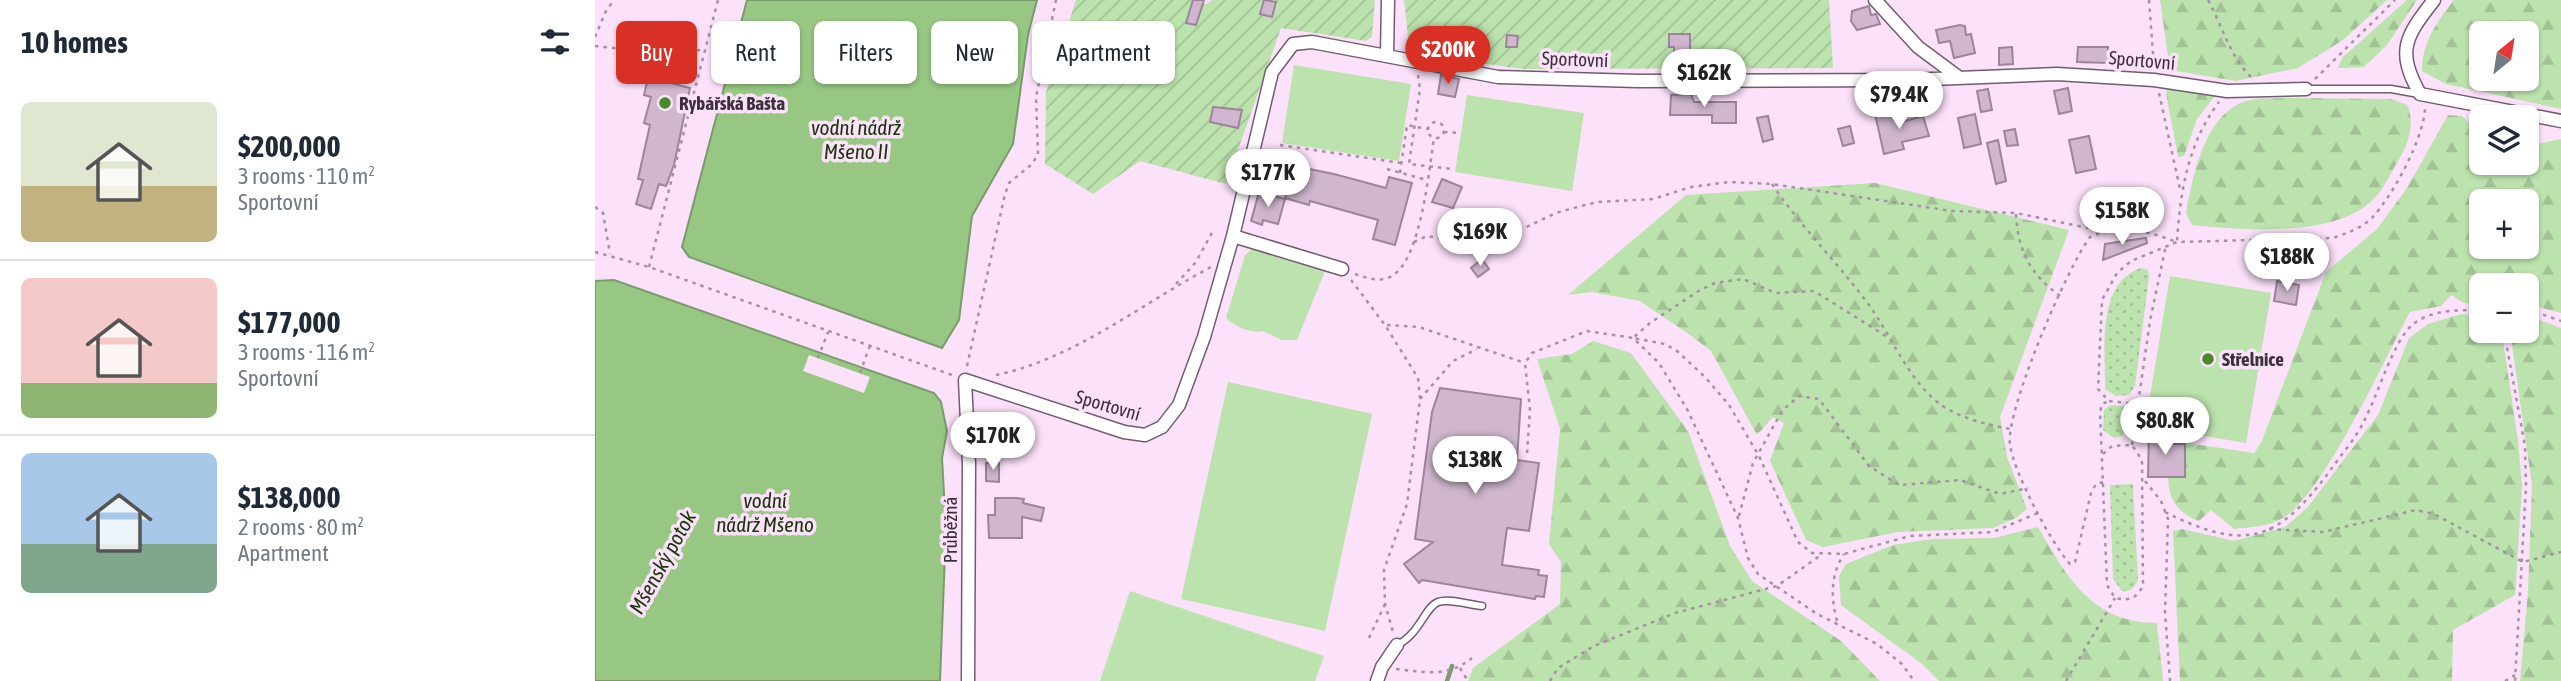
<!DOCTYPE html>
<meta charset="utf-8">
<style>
:root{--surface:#fff;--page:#f2f2f3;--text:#1f2937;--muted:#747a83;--line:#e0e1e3;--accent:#d93025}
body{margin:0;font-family:"Asap Condensed",sans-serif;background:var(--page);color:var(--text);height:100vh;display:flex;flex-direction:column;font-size:26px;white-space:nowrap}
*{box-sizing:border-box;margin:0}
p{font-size:23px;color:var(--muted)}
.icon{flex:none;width:38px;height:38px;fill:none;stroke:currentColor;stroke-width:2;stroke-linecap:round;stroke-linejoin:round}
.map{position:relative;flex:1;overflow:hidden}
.details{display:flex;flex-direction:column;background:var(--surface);width:595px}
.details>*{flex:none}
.banner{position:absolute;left:21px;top:21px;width:665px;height:63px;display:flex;gap:14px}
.needle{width:46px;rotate:30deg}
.buttons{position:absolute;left:1874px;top:21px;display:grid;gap:14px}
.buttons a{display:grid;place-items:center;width:70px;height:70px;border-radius:10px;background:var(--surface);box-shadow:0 2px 5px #0004;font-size:35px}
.price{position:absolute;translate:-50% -60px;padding:0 16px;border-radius:24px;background:#fff;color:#222;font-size:23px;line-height:46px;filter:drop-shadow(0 2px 4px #0008)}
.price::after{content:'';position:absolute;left:50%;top:42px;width:21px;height:16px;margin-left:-10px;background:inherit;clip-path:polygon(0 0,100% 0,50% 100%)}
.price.active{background:var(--accent);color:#fff}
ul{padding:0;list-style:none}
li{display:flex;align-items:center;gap:21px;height:175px;padding:0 21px}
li+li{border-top:2px solid var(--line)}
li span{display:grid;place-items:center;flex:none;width:196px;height:140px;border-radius:10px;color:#555}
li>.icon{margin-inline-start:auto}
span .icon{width:84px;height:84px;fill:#fffc;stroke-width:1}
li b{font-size:30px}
h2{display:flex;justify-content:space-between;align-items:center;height:84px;padding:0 21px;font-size:30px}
.tag{padding:0 24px;border-radius:10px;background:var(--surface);box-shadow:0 2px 5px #0004;font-size:24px;line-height:63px}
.tag.active{background:var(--accent);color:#fff}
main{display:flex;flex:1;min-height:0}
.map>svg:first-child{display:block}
.grass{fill:url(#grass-dots)}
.forest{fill:url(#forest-firs);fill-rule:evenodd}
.garden{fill:url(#garden-furrows)}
.pitch{fill:#bce2ad}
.water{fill:#97c783;stroke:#7b9a6d;stroke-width:2}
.pier{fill:#fbe1fa}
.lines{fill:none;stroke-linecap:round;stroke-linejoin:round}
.stream{stroke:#7b9a6d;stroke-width:4.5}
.building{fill:#d0b7cf;stroke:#9c859c;stroke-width:2}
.service-casing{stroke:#715c71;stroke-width:9}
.minor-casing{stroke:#715c71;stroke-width:15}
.path{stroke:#a492a3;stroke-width:2.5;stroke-dasharray:3.5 5;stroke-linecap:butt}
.service{stroke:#fff;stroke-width:6}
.minor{stroke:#fff;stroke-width:12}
.poi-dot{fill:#4a8929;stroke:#fbe1fa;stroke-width:2.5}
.labels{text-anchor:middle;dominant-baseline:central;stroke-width:7;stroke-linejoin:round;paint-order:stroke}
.street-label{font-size:19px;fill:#3b313a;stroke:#fbe1fa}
.poi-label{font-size:19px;font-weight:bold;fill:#3b313a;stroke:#fbe1fa;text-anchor:start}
.water-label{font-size:21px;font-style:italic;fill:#173506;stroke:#fbe1fa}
</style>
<main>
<section class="details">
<h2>10 homes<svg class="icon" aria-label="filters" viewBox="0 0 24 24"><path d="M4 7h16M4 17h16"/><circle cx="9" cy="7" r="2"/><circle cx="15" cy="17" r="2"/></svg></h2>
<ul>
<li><span style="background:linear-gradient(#dfe7d0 60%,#c2b280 0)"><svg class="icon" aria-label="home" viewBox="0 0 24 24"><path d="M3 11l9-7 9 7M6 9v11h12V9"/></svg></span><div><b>$200,000</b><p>3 rooms · 110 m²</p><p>Sportovní</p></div></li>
<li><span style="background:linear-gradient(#f6c9c9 75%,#8fb573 0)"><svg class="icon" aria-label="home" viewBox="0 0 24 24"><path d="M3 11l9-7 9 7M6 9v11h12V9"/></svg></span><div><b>$177,000</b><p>3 rooms · 116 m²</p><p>Sportovní</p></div></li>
<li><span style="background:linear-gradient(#a9c7e8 65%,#7fa58c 0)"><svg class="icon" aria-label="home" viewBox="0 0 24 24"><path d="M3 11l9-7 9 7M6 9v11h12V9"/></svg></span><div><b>$138,000</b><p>2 rooms · 80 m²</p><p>Apartment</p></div></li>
</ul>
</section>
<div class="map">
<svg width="1966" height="681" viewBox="0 0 1966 681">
<defs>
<pattern id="grass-dots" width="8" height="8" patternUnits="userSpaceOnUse" patternTransform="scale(1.75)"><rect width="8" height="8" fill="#bce2ad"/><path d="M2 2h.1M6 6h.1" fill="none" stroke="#a2c296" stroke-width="1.8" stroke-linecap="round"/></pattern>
<pattern id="forest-firs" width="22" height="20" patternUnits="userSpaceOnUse" patternTransform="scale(1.75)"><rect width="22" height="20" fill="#bce2ad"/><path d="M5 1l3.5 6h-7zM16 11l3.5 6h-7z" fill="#a2c296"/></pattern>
<pattern id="garden-furrows" width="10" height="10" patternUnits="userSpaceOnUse" patternTransform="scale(1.75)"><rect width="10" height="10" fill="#bce2ad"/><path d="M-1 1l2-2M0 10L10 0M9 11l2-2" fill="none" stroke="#a2c296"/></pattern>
</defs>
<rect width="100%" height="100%" fill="#fbe1fa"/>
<!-- grass -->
<path class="grass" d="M1546,268L1553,270L1554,277L1540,386L1534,395L1521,396L1510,389C1511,352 1500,283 1546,268Z
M1515,405L1536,407L1535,423L1527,436L1519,438L1508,430L1509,410Z
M1538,484L1543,580C1539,588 1536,592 1527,591L1518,579L1515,485Z"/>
<!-- forest -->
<path class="forest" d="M1565,0H1792L1748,40L1703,68L1641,81L1575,70Z
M1812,0H1822L1792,45L1769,67L1743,68L1748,57Z
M1859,0H1966V109L1851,84L1827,71C1827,42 1842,22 1859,0ZM1886,33H1932V79H1886Z
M1573,89L1620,96L1602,119L1589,156L1583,157L1571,93Z
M1691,98L1796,99L1812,105C1821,122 1813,145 1803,161C1794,176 1786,195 1772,205C1731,237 1647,230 1597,225L1591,213C1598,177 1608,118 1648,102C1660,97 1679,99 1691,98Z
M1853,115L1867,116L1886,134V163H1932V146L1966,139V313L1932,304V285H1886V305L1869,303L1856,295L1846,306L1815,312C1791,356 1726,500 1686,519C1672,527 1655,527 1639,529L1616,510L1604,521C1566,507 1571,475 1579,441L1659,453L1666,443L1731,272L1782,229L1812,188ZM1886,201H1932V247H1886Z
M1280,183L1474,230L1405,417L1412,457L1432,509L1421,518L1398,528L1303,532L1228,547L1211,540L1175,461L1189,423L1178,417L1162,435L1116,351L1095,335L1045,301L997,292L973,295L1091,195Z
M1866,314L1886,316V331H1902L1908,340L1923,441L1927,486L1920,595L1858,630L1857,681H1585L1578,531L1587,529L1639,541L1690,527L1712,508L1783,415L1814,338L1833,324Z
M1932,315L1966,328V681H1925L1933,592L1937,485L1915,331H1932Z
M998,341L1036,353L1093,431L1135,546L1157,581L1246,641L1285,681H873L878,668L965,604L966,562L954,544L965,429L942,359L977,354Z
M1443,527C1472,578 1498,623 1562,623L1568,681H1344L1327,664L1246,605L1244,576L1251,564L1298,545L1338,539L1399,538Z"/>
<!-- garden -->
<path class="garden" d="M481,0H599L611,4L618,0H780L777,37L771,41L686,28L631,184L545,161L498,194L450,164L451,92Z
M809,0H1234L1238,68L929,69L822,55L814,46Z"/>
<!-- pitch -->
<path class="pitch" d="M699,65L816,84L804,161L687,143Z
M872,95L989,113L977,191L860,172Z
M657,249L730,271L702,340H687L668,331C657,334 639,326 631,318L650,255Z
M1575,276L1676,293L1651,443L1550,426Z
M633,382L777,414L730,631L586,599Z
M535,591L729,656L720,681H505Z"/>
<!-- water -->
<path class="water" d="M152,0H442L433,35L418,144L377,216L364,320L347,348L94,257L87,247Z
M19,280L339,393L346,402L352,431L347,458L351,529L345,681H0V281Z"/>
<!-- pier -->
<path class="pier" d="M214,355L275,377L269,393L208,371Z"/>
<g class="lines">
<!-- stream -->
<path class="stream" d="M852,681L857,666"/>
</g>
<!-- building -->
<path class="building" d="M598,0H609L601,25L591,23Z
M669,0L681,2L677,17L665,14Z
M1274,6L1276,15L1281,14L1285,24L1262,30L1256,21L1257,11Z
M1365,25L1370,26L1371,35L1376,34L1380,53L1359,58L1355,41L1344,43L1341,30Z
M1074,34H1095V67H1084L1085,58H1079V47H1074Z
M912,35L923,36L922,47H911Z
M539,47L550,50L547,60L537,58Z
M1417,47L1418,64L1404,65V48Z
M1483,47H1513V63L1482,62Z
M846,75L864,79L860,97L843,94Z
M53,77L95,88L79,165L71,186L64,184L56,209L41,204L48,180L43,179L55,125L49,123L56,97L49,95Z
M1473,88L1477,111L1464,114L1459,91Z
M1393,89L1397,110L1386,112L1382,91Z
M1096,94L1099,102H1141V123H1117V115H1075L1076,95Z
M618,107L647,110L643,128L615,122Z
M1300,110L1303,123L1328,116L1334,136L1307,142L1309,149L1289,154L1280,114Z
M1380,114L1386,144L1369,148L1363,118Z
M1173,116L1178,139L1168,142L1162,118Z
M1255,126L1259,143L1248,146L1243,129Z
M1420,129L1423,145L1412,146L1409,131Z
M1494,136L1501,169L1481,173L1474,140Z
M1403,140L1411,181L1401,184L1392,143Z
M699,168L713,173L714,169L739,174L791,188L794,177L817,183L800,245L778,239L783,220L715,201L714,205L690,198Z
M847,179L867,187L858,208L837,202Z
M664,192L690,199L683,224L668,220L667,225L656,221Z
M1551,238L1552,243L1508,260L1510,244Z
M887,259L894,269L883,277L876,268Z
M1682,281L1704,285L1701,305L1679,301Z
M845,388L926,399L922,460L944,463L934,531L912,528L907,565L944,570L943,575L952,576L949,597L941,596L940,599L827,580L824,583L809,564L838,542L820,539L837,412Z
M1554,429L1571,432L1569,444H1590V477H1553Z
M391,463H404V482L391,481Z
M400,498H422L429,499L428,503L449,508L446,521L427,517V538H394L393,515H400Z"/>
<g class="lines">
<!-- service casing -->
<g class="service-casing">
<path id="service" d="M1711,89H1796L1824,94
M802,645C824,635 830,607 843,602C854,598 875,605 887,606"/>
</g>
<!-- minor casing -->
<g class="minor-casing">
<path id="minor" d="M1280,0L1323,47L1362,76
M1839,0C1810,37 1801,51 1825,94L1966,121
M792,55L793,0
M638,236L747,269
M373,681L374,464L370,380L529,432L550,435L567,427L584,405L609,337L638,236L677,72L698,44L717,42L903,77L1043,81L1312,80L1462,74L1559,80L1632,91L1711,89
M782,681L787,667L802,645"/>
</g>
<!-- path -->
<path class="path" d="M1554,0L1559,67
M1613,0C1628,27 1634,55 1656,77
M0,37L11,11L19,0
M0,46L56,52L111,50
M823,75L825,89L814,164L857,169
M1720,79L1800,0
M1564,93L1585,189
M833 130a8 8 0 1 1 16 0a8 8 0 1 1-16 0Z
M849,132L863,133
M685,145L806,163
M792,169L832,180
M805,173L812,125L832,129
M1177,184C1206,227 1243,263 1274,305C1297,337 1311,375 1341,401C1362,418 1390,424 1415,429
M0,207L8,213L15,254
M1421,214C1423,251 1435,274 1465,296
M819,242L832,236L891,246L961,213L986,206L1003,202L1058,199L1096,187L1134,182L1177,184L1357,211L1421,213L1508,231
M0,252L54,267L357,375
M54,267L123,0
M760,274C772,278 785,283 797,276C826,259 834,170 839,138
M756,280L790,325L823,378L825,399L812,504L789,570L790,604L798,632
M581,284L601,262L619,229
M1932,309L1966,321
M792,325L824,327L930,363
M1909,331L1930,446L1931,487L1920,681
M1291,336L1219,291L1181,293L1148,279L1120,283L1105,290L1055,323L1038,338L1070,344L1082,351L1110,377L1134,405L1164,456L1203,542L1217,553L1249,554L1315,536L1398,532L1443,513
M223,358L233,332
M372,366L410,194L414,183L436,165L443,155L441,97L461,0
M265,373L275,345
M401,375C479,359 546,304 616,267
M825,399L858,361L882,349
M1543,404L1514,401L1503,389L1507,300L1522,273L1536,261L1582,242L1738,238C1752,233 1765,229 1777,218C1798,195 1828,140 1830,109
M1537,445L1555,321L1571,245
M932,453L935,410L930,363L937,353L992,331L1038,338L1064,363L1092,409L1143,518L1153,558L1163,574L1222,614L1282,644L1307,664L1319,681
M1508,454L1517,446L1537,445L1547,460L1548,586C1541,599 1534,601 1520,598L1512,585L1505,412L1507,404L1514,401
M1550,481L1566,501L1573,519L1570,612L1575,681
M1508,482L1501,484L1496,493L1480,562L1475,564C1456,543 1419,473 1415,445C1410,411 1473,266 1495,237C1526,223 1552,231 1582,242C1585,192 1593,143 1624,102
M1570,512C1650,552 1682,542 1734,472C1746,455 1762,437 1770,419C1782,396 1798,344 1815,327C1832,310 1864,309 1886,311
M1144,516L1158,463L1187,411L1204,396L1224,399L1274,466L1304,485L1365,480L1405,494L1433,488
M1674,529L1728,532L1821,510L1839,514L1928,562L1966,552
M1242,621C1236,597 1235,576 1249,554
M774,638L790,604
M865,668L873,681
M801,669C830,672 852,678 877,658
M955,681L963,668L999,646L1080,613L1182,586L1226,555
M1471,681L1520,598
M1910,681L1920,675"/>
<!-- service -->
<use href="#service" class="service"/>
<!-- minor -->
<use href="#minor" class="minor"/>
</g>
<!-- markers -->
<g class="poi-dot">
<circle cx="70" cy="103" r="7"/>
<circle cx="1613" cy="359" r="7"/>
</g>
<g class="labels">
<!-- street labels -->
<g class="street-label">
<text transform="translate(980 59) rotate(2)">Sportovní</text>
<text transform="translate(1547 60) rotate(5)">Sportovní</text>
<text transform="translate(513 405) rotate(16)">Sportovní</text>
<text transform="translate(355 530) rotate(-90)">Průběžná</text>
</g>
<!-- poi labels -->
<g class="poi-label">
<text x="84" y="103">Rybářská Bašta</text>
<text x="1627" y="359">Střelnice</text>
</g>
<!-- water labels -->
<g class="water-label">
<text x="261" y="127">vodní nádrž<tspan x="261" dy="24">Mšeno II</tspan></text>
<text x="170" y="500">vodní<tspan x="170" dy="24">nádrž Mšeno</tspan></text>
<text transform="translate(67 562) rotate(-61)">Mšenský potok</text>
</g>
</g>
</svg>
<div class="buttons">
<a><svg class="needle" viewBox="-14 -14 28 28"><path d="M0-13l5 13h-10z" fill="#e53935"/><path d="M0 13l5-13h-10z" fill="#747a83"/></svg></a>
<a><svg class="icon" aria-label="layers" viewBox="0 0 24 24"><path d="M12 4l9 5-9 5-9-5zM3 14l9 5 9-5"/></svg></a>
<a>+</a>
<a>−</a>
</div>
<b class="price active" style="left:853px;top:86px">$200K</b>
<b class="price" style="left:1109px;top:109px">$162K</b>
<b class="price" style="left:1304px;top:131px">$79.4K</b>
<b class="price" style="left:673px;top:209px">$177K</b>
<b class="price" style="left:1527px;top:247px">$158K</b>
<b class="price" style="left:885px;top:268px">$169K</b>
<b class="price" style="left:1692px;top:293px">$188K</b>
<b class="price" style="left:1570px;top:457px">$80.8K</b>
<b class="price" style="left:398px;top:472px">$170K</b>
<b class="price" style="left:880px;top:496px">$138K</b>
<div class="banner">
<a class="tag active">Buy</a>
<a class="tag">Rent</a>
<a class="tag">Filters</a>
<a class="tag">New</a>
<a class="tag">Apartment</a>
</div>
</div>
</main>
